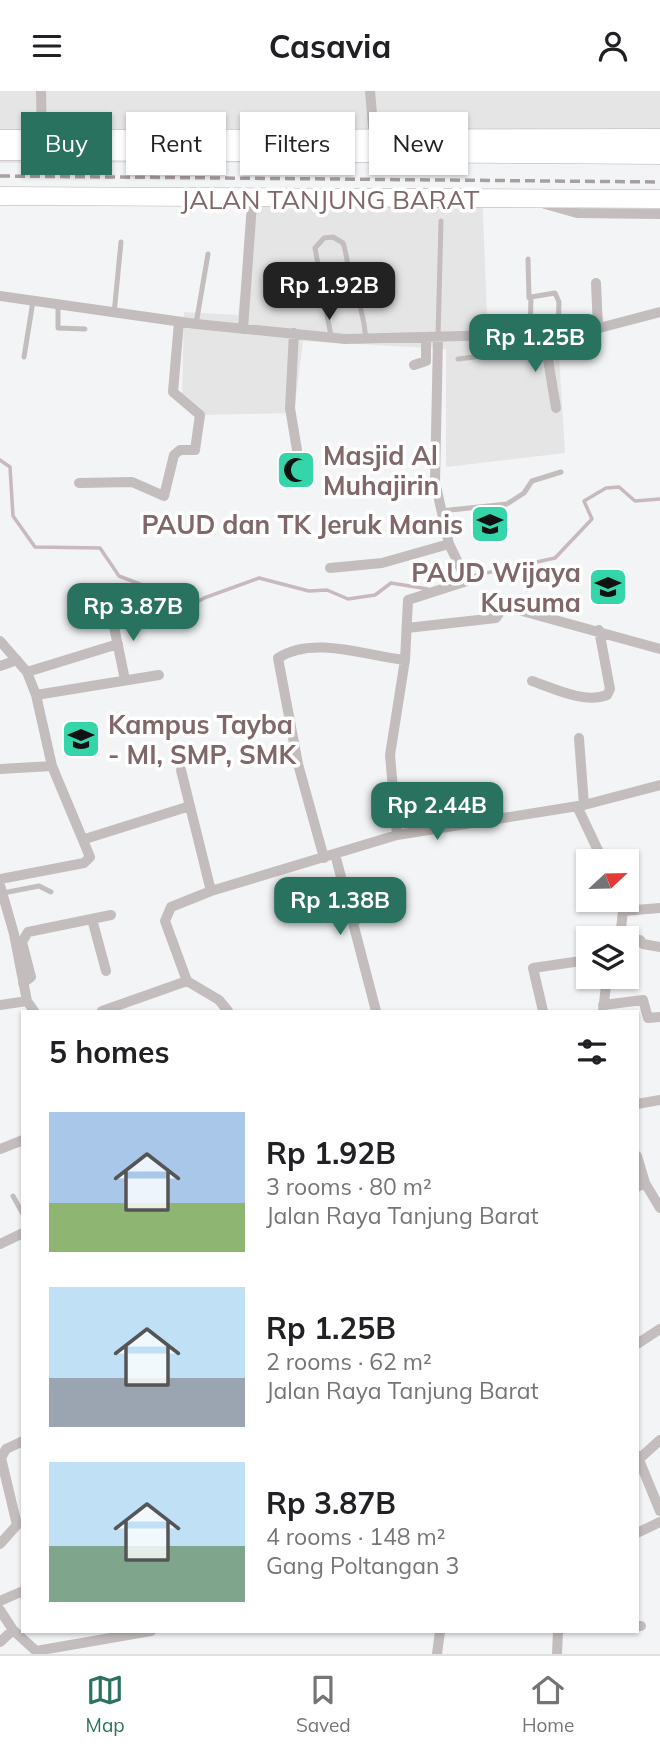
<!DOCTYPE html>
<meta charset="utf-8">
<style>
:root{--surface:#fff;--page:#f2f2f2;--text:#202124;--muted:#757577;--line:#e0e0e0;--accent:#297260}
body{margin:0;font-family:Mulish,sans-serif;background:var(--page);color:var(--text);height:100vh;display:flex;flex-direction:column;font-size:26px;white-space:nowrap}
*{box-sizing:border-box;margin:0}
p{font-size:23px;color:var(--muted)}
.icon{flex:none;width:38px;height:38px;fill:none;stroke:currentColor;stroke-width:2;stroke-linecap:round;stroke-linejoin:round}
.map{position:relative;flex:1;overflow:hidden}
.panel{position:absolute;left:21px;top:919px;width:618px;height:623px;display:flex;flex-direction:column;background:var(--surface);border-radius:0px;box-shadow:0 2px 5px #0004}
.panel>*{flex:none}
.hud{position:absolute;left:21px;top:21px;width:620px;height:63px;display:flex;gap:14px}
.needle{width:46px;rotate:68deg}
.buttons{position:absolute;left:576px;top:758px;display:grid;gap:14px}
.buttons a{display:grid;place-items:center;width:63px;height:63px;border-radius:0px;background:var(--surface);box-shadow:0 2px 5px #0004;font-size:35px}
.price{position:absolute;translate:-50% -60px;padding:0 16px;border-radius:14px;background:var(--accent);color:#fff;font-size:23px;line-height:46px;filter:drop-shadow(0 2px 4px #0008)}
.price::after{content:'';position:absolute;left:50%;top:42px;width:21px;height:16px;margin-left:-10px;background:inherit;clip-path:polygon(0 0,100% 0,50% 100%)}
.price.on{background:#222;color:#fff}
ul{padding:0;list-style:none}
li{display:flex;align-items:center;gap:21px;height:175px;padding:0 28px}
li span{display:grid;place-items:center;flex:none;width:196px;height:140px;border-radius:0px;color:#555}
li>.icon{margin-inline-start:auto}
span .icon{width:84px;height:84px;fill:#fffc;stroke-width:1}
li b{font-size:30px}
h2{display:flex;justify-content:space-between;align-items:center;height:84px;padding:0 28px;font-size:30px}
.pill{padding:0 24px;border-radius:0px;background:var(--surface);box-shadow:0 2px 5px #0004;font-size:24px;line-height:63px}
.pill.on{background:var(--accent);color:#fff}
header{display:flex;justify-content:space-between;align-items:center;height:91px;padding:0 28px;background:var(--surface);font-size:32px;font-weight:700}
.menu{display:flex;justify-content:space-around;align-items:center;height:98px;border-top:2px solid var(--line);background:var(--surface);font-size:19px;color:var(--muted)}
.menu a{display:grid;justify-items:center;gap:4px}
.menu .on{color:var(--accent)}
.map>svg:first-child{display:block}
.built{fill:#e6e5e6}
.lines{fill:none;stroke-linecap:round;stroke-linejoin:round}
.stream{stroke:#c8b9bd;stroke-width:3.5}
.primary-casing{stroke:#b8b0b1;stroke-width:19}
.service{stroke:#c4bdbd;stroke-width:5}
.minor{stroke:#c4bdbd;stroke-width:10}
.primary{stroke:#fff;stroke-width:18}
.rail{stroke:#aa9fa0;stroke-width:3.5;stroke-dasharray:10 5;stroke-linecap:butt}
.labels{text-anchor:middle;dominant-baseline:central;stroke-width:7;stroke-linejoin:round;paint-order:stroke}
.street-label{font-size:26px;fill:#816769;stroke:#fff}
.poi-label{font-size:26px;font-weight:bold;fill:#816769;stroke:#fff;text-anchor:start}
</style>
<header><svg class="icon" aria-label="menu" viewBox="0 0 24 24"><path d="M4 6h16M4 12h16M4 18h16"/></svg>Casavia<svg class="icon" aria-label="person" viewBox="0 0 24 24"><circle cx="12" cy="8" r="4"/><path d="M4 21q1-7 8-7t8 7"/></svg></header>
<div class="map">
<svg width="660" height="1563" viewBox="0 0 660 1563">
<rect width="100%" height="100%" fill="#f3f4f6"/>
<!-- built -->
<path class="built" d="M0,0H660V71L0,72Z
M482,98L488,250L558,246L565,362L446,376V258L303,250L294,322L205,324L182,308L184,221L238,224L252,99Z"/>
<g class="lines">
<!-- stream -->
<path class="stream" d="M0,369L10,376L13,425L35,456L100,457L119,485L145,495L179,522L204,507L259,487L309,500L327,499L348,508L375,504L391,492L428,498
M468,486L555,467L592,428L584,410L606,397L619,396L635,410L660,408"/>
<!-- primary casing -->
<g class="primary-casing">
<path id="primary" d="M0,48L660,47
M0,60L660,64
M0,105L660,108"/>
</g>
<!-- service -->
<path class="service" d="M528,168L529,207
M58,215V237L85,238
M114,223L121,151
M196,233L208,163
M530,244L531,206L555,202L559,211L558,244
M331,245L315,157L324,147L333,146L343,152C347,163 347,175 351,186C358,207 364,225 366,248
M438,246L441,130
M24,266L33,210
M458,268L491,264V246
M441,420L507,413L524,402L532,390L561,381
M3,802L39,795L51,801
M13,1105L23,1123"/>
<!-- minor -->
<path class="minor" d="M41,0L42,48
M370,0L374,46
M545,113L577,122L660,123
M596,192L598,238
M0,205L196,233L345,248L580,242L660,221
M243,238L252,113
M294,242L290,317L297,359
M544,244L556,317
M414,274L426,270V248
M79,392L132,391L164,405L174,364L180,359H195L200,324L173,301L179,231
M330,477L382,472L449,453
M111,521L125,589
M407,537L496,527L504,515L660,558
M0,550L27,581L36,604L52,675L90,766L84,772L0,788
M0,575L17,569
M27,581L118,553
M532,590C553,597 584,613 607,604L610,598L599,539
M36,604L159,584
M579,647L584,714
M0,678L52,675
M181,679L211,800
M577,715L603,770
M397,744L390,664L405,569L408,509L467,490L449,453L435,391L438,247
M85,748L190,715
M335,763L376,920
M324,767L298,673L278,567C313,544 367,565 405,569
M0,794L14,843L27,910
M619,808L623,820L620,847
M623,820L660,817
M92,828L106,880
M352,830L396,813
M626,849H640L643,853L660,856
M23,892L31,886L22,851L28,841L111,824
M0,914L27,910L34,920
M603,914L643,909L648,927L660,926
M102,920L187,890
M228,920L219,909L187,890L165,830L171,816L211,800L397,744L584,714L660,694
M543,920L533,877L588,869
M603,920L607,886
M637,1013L660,1009
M0,1058L23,1049
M637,1065L645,1092
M637,1096L645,1092L660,1117
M0,1153L23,1142
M637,1253L660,1238
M637,1364L660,1420
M639,1368L660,1349
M637,1442L660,1431
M0,1453L17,1434L1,1367L6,1358L23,1350
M0,1510L23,1500
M0,1519L13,1539L0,1551
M637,1535H641
M13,1539L36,1560L151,1540
M437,1563L440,1540
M557,1563L558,1540"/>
<!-- primary -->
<use href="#primary" class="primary"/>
<!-- rail -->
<path class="rail" d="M0,85L660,91"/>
</g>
<!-- icons -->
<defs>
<g id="mosque-square" transform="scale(2.0125)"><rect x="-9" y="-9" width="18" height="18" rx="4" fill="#34d5a9" stroke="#fff"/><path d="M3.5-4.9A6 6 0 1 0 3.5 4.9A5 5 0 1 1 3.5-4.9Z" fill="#111"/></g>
<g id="school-square" transform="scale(2.0125)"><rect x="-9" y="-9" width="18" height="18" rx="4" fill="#34d5a9" stroke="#fff"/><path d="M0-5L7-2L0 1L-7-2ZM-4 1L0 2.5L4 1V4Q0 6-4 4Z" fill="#111"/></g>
</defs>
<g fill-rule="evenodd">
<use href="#mosque-square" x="296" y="379"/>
<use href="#school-square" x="490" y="433"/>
<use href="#school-square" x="608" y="496"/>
<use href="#school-square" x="81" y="648"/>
</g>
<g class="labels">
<!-- street labels -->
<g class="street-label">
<text x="330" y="108">JALAN TANJUNG BARAT</text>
</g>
<!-- poi labels -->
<g class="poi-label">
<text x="323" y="364">Masjid Al<tspan x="323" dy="30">Muhajirin</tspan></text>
<text x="463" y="433" text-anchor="end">PAUD dan TK Jeruk Manis</text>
<text x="581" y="481" text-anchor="end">PAUD Wijaya<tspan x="581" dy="30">Kusuma</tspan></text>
<text x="108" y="633">Kampus Tayba<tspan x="108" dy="30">- MI, SMP, SMK</tspan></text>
</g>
</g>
</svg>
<div class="buttons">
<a><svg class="needle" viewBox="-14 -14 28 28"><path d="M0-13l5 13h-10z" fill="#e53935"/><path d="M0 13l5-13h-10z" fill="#757577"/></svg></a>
<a><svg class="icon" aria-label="layers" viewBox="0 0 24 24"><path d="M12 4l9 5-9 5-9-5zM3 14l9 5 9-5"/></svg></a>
</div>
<b class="price on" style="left:329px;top:231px">Rp 1.92B</b>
<b class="price" style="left:535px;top:283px">Rp 1.25B</b>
<b class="price" style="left:133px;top:552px">Rp 3.87B</b>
<b class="price" style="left:437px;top:751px">Rp 2.44B</b>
<b class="price" style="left:340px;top:846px">Rp 1.38B</b>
<div class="hud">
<a class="pill on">Buy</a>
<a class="pill">Rent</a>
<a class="pill">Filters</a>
<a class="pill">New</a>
</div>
<section class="panel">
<h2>5 homes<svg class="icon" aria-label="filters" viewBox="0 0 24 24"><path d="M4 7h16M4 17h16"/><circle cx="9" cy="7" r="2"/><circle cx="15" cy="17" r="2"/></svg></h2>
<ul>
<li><span style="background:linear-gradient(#a9c7e8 65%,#8fb573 0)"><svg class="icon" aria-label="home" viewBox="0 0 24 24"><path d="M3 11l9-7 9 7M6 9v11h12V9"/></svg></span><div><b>Rp 1.92B</b><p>3 rooms · 80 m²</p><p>Jalan Raya Tanjung Barat</p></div></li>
<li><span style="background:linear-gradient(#bfe0f5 65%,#9aa5b1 0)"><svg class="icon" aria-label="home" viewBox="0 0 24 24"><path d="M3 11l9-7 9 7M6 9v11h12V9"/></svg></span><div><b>Rp 1.25B</b><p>2 rooms · 62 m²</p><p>Jalan Raya Tanjung Barat</p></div></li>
<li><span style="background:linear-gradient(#bfe0f5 60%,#7fa58c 0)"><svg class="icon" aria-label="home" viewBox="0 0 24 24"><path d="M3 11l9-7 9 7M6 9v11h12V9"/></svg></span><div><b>Rp 3.87B</b><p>4 rooms · 148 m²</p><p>Gang Poltangan 3</p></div></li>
</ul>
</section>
</div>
<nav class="menu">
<a class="on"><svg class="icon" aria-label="map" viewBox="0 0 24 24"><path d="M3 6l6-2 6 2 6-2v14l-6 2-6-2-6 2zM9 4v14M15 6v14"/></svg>Map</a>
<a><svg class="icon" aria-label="saved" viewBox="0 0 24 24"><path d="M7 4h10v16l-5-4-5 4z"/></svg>Saved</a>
<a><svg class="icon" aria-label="home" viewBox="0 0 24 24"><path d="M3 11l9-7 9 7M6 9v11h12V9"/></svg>Home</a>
</nav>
